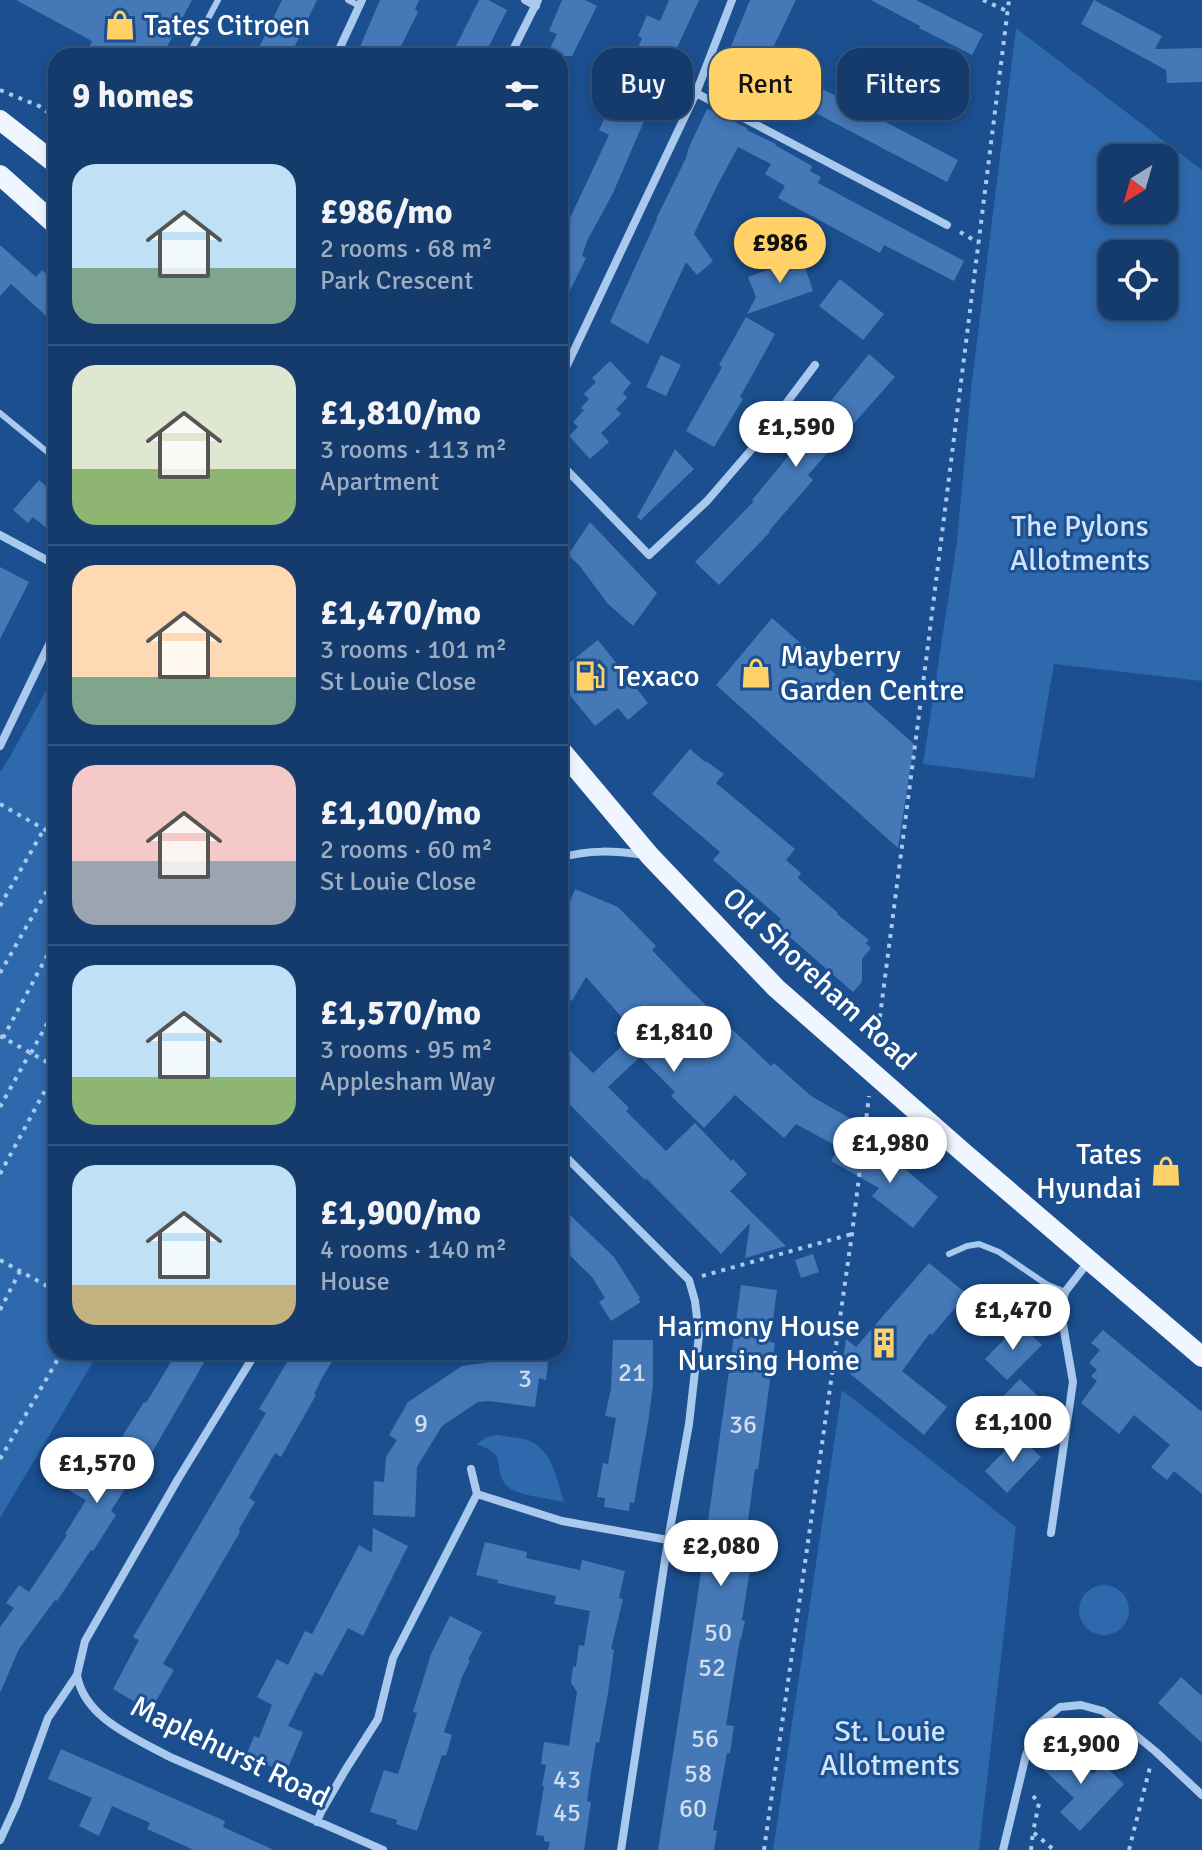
<!DOCTYPE html>
<meta charset="utf-8">
<style>
:root{--surface:#143b6b;--page:#214673;--text:#f1f3f6;--muted:#9dadc1;--line:#33557e;--accent:#ffd166}
body{margin:0;font-family:Signika,sans-serif;background:var(--page);color:var(--text);height:100vh;display:flex;flex-direction:column;font-size:30px;white-space:nowrap}
*{box-sizing:border-box;margin:0}
p{font-size:26px;color:var(--muted)}
.icon{flex:none;width:44px;height:44px;fill:none;stroke:currentColor;stroke-width:2;stroke-linecap:round;stroke-linejoin:round}
.map{position:relative;flex:1;overflow:hidden}
.sheet{position:absolute;left:48px;top:48px;width:520px;height:1312px;display:flex;flex-direction:column;background:var(--surface);border-radius:24px;box-shadow:0 4px 12px #0003,0 0 0 2px var(--line)}
.sheet>*{flex:none}
.hud{position:absolute;left:592px;top:48px;width:490px;height:72px;display:flex;gap:16px}
.needle{width:52px;rotate:217deg}
.tools{position:absolute;left:1098px;top:144px;display:grid;gap:16px}
.tools a{display:grid;place-items:center;width:80px;height:80px;border-radius:16px;background:var(--surface);box-shadow:0 4px 12px #0003,0 0 0 2px var(--line);font-size:40px}
.price{position:absolute;translate:-50% -68px;padding:0 18px;border-radius:28px;background:#fff;color:#222;font-size:26px;line-height:52px;filter:drop-shadow(0 2px 4px #0008)}
.price::after{content:'';position:absolute;left:50%;top:48px;width:24px;height:18px;margin-left:-12px;background:inherit;clip-path:polygon(0 0,100% 0,50% 100%)}
.price.active{background:var(--accent);color:#111}
ul{padding:0;list-style:none}
li{display:flex;align-items:center;gap:24px;height:200px;padding:0 24px}
li+li{border-top:2px solid var(--line)}
li span{display:grid;place-items:center;flex:none;width:224px;height:160px;border-radius:24px;color:#555}
li>.icon{margin-inline-start:auto}
span .icon{width:96px;height:96px;fill:#fffc;stroke-width:1}
li b{font-size:34px}
h2{display:flex;justify-content:space-between;align-items:center;height:96px;padding:0 24px;font-size:34px}
.pill{padding:0 28px;border-radius:24px;background:var(--surface);box-shadow:0 4px 12px #0003,0 0 0 2px var(--line);font-size:28px;line-height:72px}
.pill.active{background:var(--accent);color:#111}
.map>svg:first-child{display:block}
.green{fill:#2e69ad;fill-rule:evenodd}
.building{fill:#4478b7}
.lines{fill:none;stroke-linecap:round;stroke-linejoin:round}
.path{stroke:#a9c9ee;stroke-width:4;stroke-dasharray:4 6;stroke-linecap:butt}
.lane{stroke:#a9c9ee;stroke-width:6}
.street{stroke:#a9c9ee;stroke-width:8}
.primary{stroke:#f0f6ff;stroke-width:20}
.labels{text-anchor:middle;dominant-baseline:central;stroke-width:6;stroke-linejoin:round;paint-order:stroke}
.number-label{font-size:26px;fill:#d0dded}
.poi-label{font-size:30px;fill:#fff;stroke:#1b4f8f;text-anchor:start}
.park-label{font-size:30px;fill:#cfe3fa;stroke:#1b4f8f}
.street-label{font-size:30px;fill:#fff;stroke:#1b4f8f}
</style>
<div class="map">
<svg width="1202" height="1850" viewBox="0 0 1202 1850">
<rect width="100%" height="100%" fill="#1b4f8f"/>
<!-- green -->
<path class="green" d="M1016,28L1202,170V681L1054,664L1034,778L923,764L957,541L971,389ZM1164,158V210H1112V158ZM1164,254V306H1112V254Z
M56,672V1352H99L0,1518V772L11,755Z
M842,1390L1016,1527L979,1850H773Z
M497,1435C508,1437 519,1437 530,1441C552,1450 558,1482 564,1502C551,1499 516,1495 508,1487C490,1468 512,1456 476,1444L487,1437Z
M1079 1610a25 25 0 1 1 50 0a25 25 0 1 1-50 0Z"/>
<!-- building -->
<path class="building" d="M16,0H192L162,56H98L88,50L92,41Z
M282,0H317L290,56H255Z
M380,0H419L415,9L418,12L396,56H356Z
M479,0H488L507,10L484,56H451Z
M562,0H585L597,6L572,56H546L557,34L549,31Z
M669,0H699L671,61L673,62L663,85L660,84L613,193L587,241L582,256L586,258L560,311V216L569,220L609,135L599,130L607,113L617,118L636,72L629,69L642,38L638,36L647,15L660,21Z
M750,0H796L770,54L766,66L775,69L754,115L730,103L720,73Z
M871,0H916L983,34L972,55L919,28L920,26Z
M1094,0L1162,36L1155,49L1202,48V82L1167,83L1166,70L1081,24Z
M817,86L958,160L947,182L806,108Z
M707,109L747,128V130L776,144L775,145L812,166L810,171L821,177L818,183L964,261L954,281L884,245L880,253L778,198L785,186L765,174L771,164L738,147L717,186L694,234L713,261L697,275L686,262L648,344L610,322L657,219H656L686,158L689,147Z
M0,245L36,277L42,270L56,283V325L11,284L0,296Z
M802,258L813,291L747,314L756,297L748,277Z
M840,279L884,314L863,340L819,306Z
M746,317L775,334L740,397L743,399L714,447L686,431L722,367L719,365Z
M869,354L895,377L808,475L813,480L769,531L770,532L719,585L695,562L754,501L752,500L791,453L786,448L821,405L825,408Z
M661,355L681,365L666,396L646,387Z
M610,361L631,383L623,393L627,398L616,409L621,414L601,433L609,442L590,459L569,436L578,427L573,422L584,410L581,408L589,399L584,394L596,382L592,378Z
M675,449L694,469L641,520L637,517Z
M39,480L56,495V536L33,517L28,523L13,510Z
M590,522L657,593L633,626L608,604L579,565L568,555Z
M0,567L29,582L0,639Z
M772,618L914,744L898,848L716,685Z
M598,640L648,703L628,720L618,708L595,726L560,683V670Z
M690,749L705,762L706,761L724,774L716,783L795,849L786,860L801,873L798,878L838,913L837,914L869,940L866,943L871,948L862,959V982L853,992L776,925L781,919L713,860L720,852L652,794Z
M575,889L618,907L656,946L652,950L688,988L771,1066L774,1063L811,1096L853,1120L838,1147L796,1124L784,1138L735,1095L704,1128L671,1096L675,1092L640,1057L608,1087L629,1108L626,1111L666,1151L695,1123L731,1161L733,1159L747,1174L730,1191L786,1246L745,1258L750,1223L721,1254L646,1178L645,1180L569,1104L560,1114V1041L593,1073L624,1044L614,1033L626,1022L586,977L572,1001L560,994V926Z
M840,1145L874,1166L885,1152L938,1197L913,1228L872,1196L879,1188L831,1161Z
M570,1215L614,1257L640,1298L638,1299L641,1302L611,1321L599,1302L605,1298L592,1277L560,1246V1225Z
M813,1254L819,1272L801,1278L795,1260Z
M929,1263L967,1294L932,1335L930,1333L902,1371L947,1407L924,1435L842,1367L846,1339L856,1347Z
M741,1285L777,1290L770,1342L775,1343L758,1469H755L744,1550L754,1552L750,1575H749L742,1620L745,1621L741,1639H740L726,1725L734,1726L730,1753H727L713,1830L717,1831L714,1850H658L698,1593Z
M1019,1324L1042,1345L1007,1380L985,1359Z
M1103,1330L1202,1412V1494L1174,1471L1167,1480L1151,1467L1170,1445L1134,1415L1119,1434L1081,1403L1097,1381L1091,1376L1097,1370L1089,1363L1100,1350L1091,1343Z
M613,1340H653V1386L648,1423L634,1503L630,1502L629,1511L604,1507L605,1498L597,1497L603,1463L608,1464L616,1418L605,1416L611,1389Z
M177,1352H210L150,1456L147,1454L111,1511L116,1515L93,1551L91,1550L57,1601L55,1600L19,1649L0,1693V1627L14,1608L6,1603L19,1585L29,1592L67,1535L65,1534L86,1500L58,1484L68,1467L93,1482L144,1402L146,1403Z
M293,1352H338L323,1376L314,1394L316,1395L281,1457L275,1453L249,1498L255,1502L239,1529L240,1532L163,1664L174,1670L150,1711L113,1689L139,1640L133,1637L266,1413L259,1409Z
M492,1356L518,1359L539,1356L538,1361L548,1362L546,1380L539,1378L535,1407L489,1401L478,1402L442,1426L417,1467L415,1517L373,1515L374,1481L384,1482L386,1457L397,1440L389,1435L408,1402L462,1366L491,1362Z
M1020,1379L1042,1400L1008,1436L986,1414Z
M1019,1436L1041,1457L1007,1493L985,1471Z
M373,1528L408,1546L363,1636L348,1628L322,1676L315,1672L288,1726L303,1732L286,1773L246,1756L254,1736L259,1738L272,1705L257,1697L277,1659L288,1665L305,1631L312,1634L359,1545L372,1553Z
M485,1542L527,1552L526,1558L580,1570L582,1560L625,1571L619,1598L623,1599L611,1649L614,1650L608,1693L599,1743L596,1742L591,1772L587,1801L591,1802L584,1850H548L550,1842L544,1841V1836L536,1835L544,1786H542L546,1765L541,1764L544,1742L569,1746L577,1692L571,1683L573,1666L576,1667L579,1645L584,1646L590,1611L554,1604L556,1596L497,1583L498,1580L476,1575Z
M450,1616L482,1632L468,1660L470,1661L462,1677L444,1732L452,1735L446,1756L442,1755L417,1831L396,1824L397,1820L370,1812L384,1770L398,1774L417,1713L413,1712L431,1654Z
M1181,1677L1202,1696V1743L1158,1703Z
M1060,1743L1093,1774L1103,1764L1124,1784L1080,1831L1060,1812L1074,1798L1043,1769L1049,1763L1045,1759Z
M61,1749L225,1821L223,1827L274,1850H194L147,1829L150,1823L112,1806L99,1836L79,1826L92,1798L48,1779Z"/>
<g class="lines">
<!-- path -->
<path class="path" d="M983,0L1007,11
M0,90L39,106L56,118
M960,232L979,243
M0,804L56,836
M0,906L44,829
M0,973L56,875
M0,1036L56,1067
M3,1038L56,939
M876,1047L928,645L1009,0
M31,1053L56,1007
M0,1107L30,1053
M0,1174L56,1070
M0,1260L56,1291
M702,1276L852,1234
M0,1310L20,1271
M0,1459L62,1352
M1033,1796L1039,1803L1033,1832L1054,1850
M764,1850L852,1234L869,1096
M1031,1850L1033,1832
M1129,1850L1150,1767"/>
<!-- lane -->
<path class="lane" d="M348,0L360,6
M188,56L218,0
M0,413L56,459
M949,1254L967,1246L979,1244L999,1252L1046,1284L1065,1292"/>
<!-- street -->
<path class="street" d="M525,0L536,6
M336,56L362,0
M510,56L538,0
M696,93L947,225
M560,380L696,93L732,0
M560,463L649,555L707,501L751,450L815,365
M0,535L56,565
M0,746L56,630
M560,858C590,849 614,851 646,855
M560,1151L689,1280L695,1301L699,1335L689,1424L668,1540L621,1850
M471,1469L477,1494
M1051,1533L1073,1382L1061,1313L1065,1292L1089,1261
M77,1675C84,1718 135,1738 170,1757L383,1850
M317,1822L321,1812L346,1769L378,1719L393,1658L477,1494L562,1521L668,1540
M0,1840L17,1803L48,1718L77,1675L85,1641L178,1479L256,1352
M1003,1850L1026,1755L1040,1723L1060,1707L1081,1705L1103,1711L1123,1725L1155,1751L1202,1795"/>
<!-- primary -->
<path class="primary" d="M0,120L56,164
M0,175L56,225
M560,749L650,856L776,988L964,1153L1202,1357"/>
</g>
<!-- icons -->
<defs>
<g id="shop-bare" transform="scale(2.4)"><path d="M-5-2.5h2.3a2.7 3.5 0 0 1 5.4 0H5L5.5 6h-11ZM-1.5-2.5h3a1.5 2.3 0 0 0-3 0Z" fill="#ffd166" stroke="#1b4f8f" stroke-width="2.5" paint-order="stroke"/></g>
<g id="fuel-bare" transform="scale(2.4)"><path d="M-5.5-6h7V0h2V4h1.3V-2.5L3-4.5l.8-.8L6-3V5H2.5V1h-1V6h-7ZM-4.2-4.7v3.2H.2V-4.7Z" fill="#ffd166" stroke="#1b4f8f" stroke-width="2.5" paint-order="stroke"/></g>
<g id="building-bare" transform="scale(2.4)"><path d="M-4-6H4V6H1V3H-1V6H-4ZM-2.5-4.3h1.7v1.8h-1.7ZM.8-4.3h1.7v1.8H.8ZM-2.5-1h1.7V.8h-1.7ZM.8-1h1.7V.8H.8Z" fill="#ffd166" stroke="#1b4f8f" stroke-width="2.5" paint-order="stroke"/></g>
</defs>
<g fill-rule="evenodd">
<use href="#shop-bare" x="120" y="25"/>
<use href="#shop-bare" x="756" y="673"/>
<use href="#fuel-bare" x="590" y="676"/>
<use href="#shop-bare" x="1166" y="1171"/>
<use href="#building-bare" x="884" y="1343"/>
</g>
<g class="labels">
<!-- number labels -->
<g class="number-label">
<text x="632" y="1373">21</text>
<text x="525" y="1379">3</text>
<text x="421" y="1424">9</text>
<text x="743" y="1425">36</text>
<text x="718" y="1633">50</text>
<text x="712" y="1668">52</text>
<text x="705" y="1739">56</text>
<text x="698" y="1774">58</text>
<text x="567" y="1780">43</text>
<text x="693" y="1809">60</text>
<text x="567" y="1813">45</text>
</g>
<!-- poi labels -->
<g class="poi-label">
<text x="144" y="25">Tates Citroen</text>
<text x="780" y="656">Mayberry<tspan x="780" dy="34">Garden Centre</tspan></text>
<text x="614" y="676">Texaco</text>
<text x="1142" y="1154" text-anchor="end">Tates<tspan x="1142" dy="34">Hyundai</tspan></text>
<text x="860" y="1326" text-anchor="end">Harmony House<tspan x="860" dy="34">Nursing Home</tspan></text>
</g>
<!-- park labels -->
<g class="park-label">
<text x="1080" y="526">The Pylons<tspan x="1080" dy="34">Allotments</tspan></text>
<text x="890" y="1731">St. Louie<tspan x="890" dy="34">Allotments</tspan></text>
</g>
<!-- street labels -->
<g class="street-label">
<text transform="translate(819 979) rotate(43)">Old Shoreham Road</text>
<text transform="translate(230 1752) rotate(26)">Maplehurst Road</text>
</g>
</g>
</svg>
<div class="tools">
<a><svg class="needle" viewBox="-14 -14 28 28"><path d="M0-13l5 13h-10z" fill="#e53935"/><path d="M0 13l5-13h-10z" fill="#9dadc1"/></svg></a>
<a><svg class="icon" aria-label="locate" viewBox="0 0 24 24"><circle cx="12" cy="12" r="6"/><path d="M12 2v4M12 18v4M2 12h4M18 12h4"/></svg></a>
</div>
<b class="price active" style="left:780px;top:285px">£986</b>
<b class="price" style="left:796px;top:469px">£1,590</b>
<b class="price" style="left:674px;top:1074px">£1,810</b>
<b class="price" style="left:890px;top:1185px">£1,980</b>
<b class="price" style="left:1013px;top:1352px">£1,470</b>
<b class="price" style="left:1013px;top:1464px">£1,100</b>
<b class="price" style="left:97px;top:1505px">£1,570</b>
<b class="price" style="left:721px;top:1588px">£2,080</b>
<b class="price" style="left:1081px;top:1786px">£1,900</b>
<div class="hud">
<a class="pill">Buy</a>
<a class="pill active">Rent</a>
<a class="pill">Filters</a>
</div>
<section class="sheet">
<h2>9 homes<svg class="icon" aria-label="filters" viewBox="0 0 24 24"><path d="M4 7h16M4 17h16"/><circle cx="9" cy="7" r="2"/><circle cx="15" cy="17" r="2"/></svg></h2>
<ul>
<li><span style="background:linear-gradient(#bfe0f5 65%,#7fa58c 0)"><svg class="icon" aria-label="home" viewBox="0 0 24 24"><path d="M3 11l9-7 9 7M6 9v11h12V9"/></svg></span><div><b>£986/mo</b><p>2 rooms · 68 m²</p><p>Park Crescent</p></div></li>
<li><span style="background:linear-gradient(#dfe7d0 65%,#8fb573 0)"><svg class="icon" aria-label="home" viewBox="0 0 24 24"><path d="M3 11l9-7 9 7M6 9v11h12V9"/></svg></span><div><b>£1,810/mo</b><p>3 rooms · 113 m²</p><p>Apartment</p></div></li>
<li><span style="background:linear-gradient(#ffd9b3 70%,#7fa58c 0)"><svg class="icon" aria-label="home" viewBox="0 0 24 24"><path d="M3 11l9-7 9 7M6 9v11h12V9"/></svg></span><div><b>£1,470/mo</b><p>3 rooms · 101 m²</p><p>St Louie Close</p></div></li>
<li><span style="background:linear-gradient(#f6c9c9 60%,#9aa5b1 0)"><svg class="icon" aria-label="home" viewBox="0 0 24 24"><path d="M3 11l9-7 9 7M6 9v11h12V9"/></svg></span><div><b>£1,100/mo</b><p>2 rooms · 60 m²</p><p>St Louie Close</p></div></li>
<li><span style="background:linear-gradient(#bfe0f5 70%,#8fb573 0)"><svg class="icon" aria-label="home" viewBox="0 0 24 24"><path d="M3 11l9-7 9 7M6 9v11h12V9"/></svg></span><div><b>£1,570/mo</b><p>3 rooms · 95 m²</p><p>Applesham Way</p></div></li>
<li><span style="background:linear-gradient(#bfe0f5 75%,#c2b280 0)"><svg class="icon" aria-label="home" viewBox="0 0 24 24"><path d="M3 11l9-7 9 7M6 9v11h12V9"/></svg></span><div><b>£1,900/mo</b><p>4 rooms · 140 m²</p><p>House</p></div></li>
</ul>
</section>
</div>
